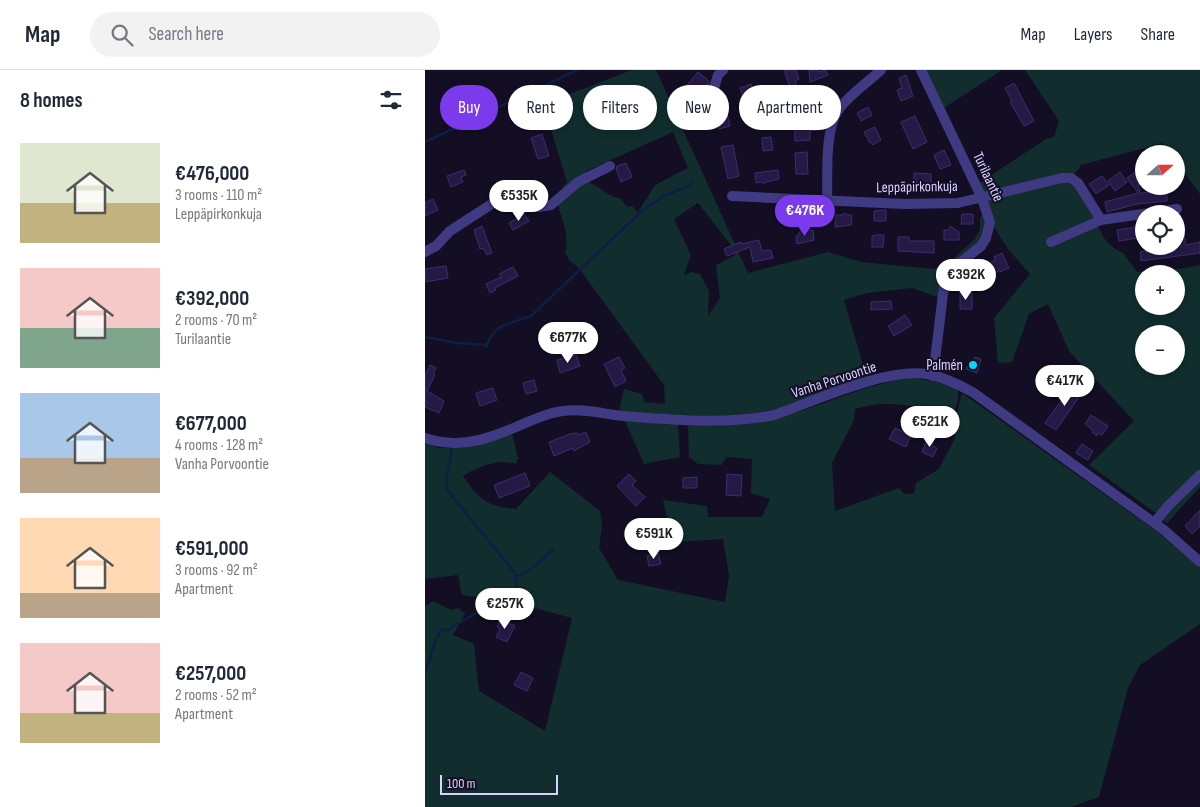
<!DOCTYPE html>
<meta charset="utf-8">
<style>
:root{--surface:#fff;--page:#f2f2f3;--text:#1f2937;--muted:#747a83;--line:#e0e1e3;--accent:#7c3aed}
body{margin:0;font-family:"Sofia Sans Condensed",sans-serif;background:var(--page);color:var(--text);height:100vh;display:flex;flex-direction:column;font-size:19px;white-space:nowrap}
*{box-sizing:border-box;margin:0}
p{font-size:16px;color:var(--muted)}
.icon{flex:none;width:28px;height:28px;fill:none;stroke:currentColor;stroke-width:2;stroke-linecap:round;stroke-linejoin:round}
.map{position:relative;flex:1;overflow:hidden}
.drawer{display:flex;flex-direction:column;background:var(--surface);width:425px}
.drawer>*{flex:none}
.banner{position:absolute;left:15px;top:15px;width:475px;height:45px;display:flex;gap:10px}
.needle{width:32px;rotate:69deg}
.buttons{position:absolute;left:710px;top:75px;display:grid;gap:10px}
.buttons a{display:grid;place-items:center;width:50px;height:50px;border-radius:50%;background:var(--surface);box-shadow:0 2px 8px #0003;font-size:25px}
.scale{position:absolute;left:15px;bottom:12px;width:118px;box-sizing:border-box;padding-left:5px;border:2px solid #d9d1ff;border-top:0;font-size:14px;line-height:18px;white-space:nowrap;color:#d9d1ff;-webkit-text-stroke:4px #130e24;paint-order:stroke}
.price{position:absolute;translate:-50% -42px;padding:0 11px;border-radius:18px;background:#fff;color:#222;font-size:16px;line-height:32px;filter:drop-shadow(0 1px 2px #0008)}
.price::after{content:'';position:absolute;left:50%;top:30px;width:15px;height:11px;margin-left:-8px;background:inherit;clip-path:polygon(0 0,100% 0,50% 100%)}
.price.selected{background:var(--accent);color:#fff}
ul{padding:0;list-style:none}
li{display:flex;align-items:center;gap:15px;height:125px;padding:0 20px}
li span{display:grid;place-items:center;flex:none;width:140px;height:100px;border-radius:0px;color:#555}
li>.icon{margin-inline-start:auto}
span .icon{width:60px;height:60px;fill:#fffc;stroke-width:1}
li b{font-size:21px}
h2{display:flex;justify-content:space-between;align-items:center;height:60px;padding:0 20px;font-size:21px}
.chip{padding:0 18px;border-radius:22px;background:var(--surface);box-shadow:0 2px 8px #0003;font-size:18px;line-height:45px}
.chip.selected{background:var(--accent);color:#fff}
header{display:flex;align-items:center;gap:30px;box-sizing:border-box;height:70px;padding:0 25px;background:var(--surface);border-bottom:1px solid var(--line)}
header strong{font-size:24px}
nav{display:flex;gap:28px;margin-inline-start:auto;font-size:18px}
.search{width:350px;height:45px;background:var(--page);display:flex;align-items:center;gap:12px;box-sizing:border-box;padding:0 18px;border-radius:28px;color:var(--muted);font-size:19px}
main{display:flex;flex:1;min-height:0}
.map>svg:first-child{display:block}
.green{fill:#112d2e;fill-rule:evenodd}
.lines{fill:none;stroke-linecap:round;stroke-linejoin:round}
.stream{stroke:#0c1f45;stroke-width:2.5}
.building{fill:#251a45;stroke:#3d2d70}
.minor{stroke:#403a82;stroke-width:10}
.poi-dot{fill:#02d6fa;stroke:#130e24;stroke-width:2}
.labels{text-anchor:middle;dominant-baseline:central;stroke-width:4;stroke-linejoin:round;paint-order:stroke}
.street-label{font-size:15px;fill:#d9d1ff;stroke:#130e24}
.poi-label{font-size:15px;fill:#d9d1ff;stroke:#130e24;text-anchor:end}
</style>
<header>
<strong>Map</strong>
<div class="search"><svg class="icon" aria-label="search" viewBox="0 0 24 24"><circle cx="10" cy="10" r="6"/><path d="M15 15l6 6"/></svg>Search here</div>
<nav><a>Map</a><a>Layers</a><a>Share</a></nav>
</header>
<main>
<section class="drawer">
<h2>8 homes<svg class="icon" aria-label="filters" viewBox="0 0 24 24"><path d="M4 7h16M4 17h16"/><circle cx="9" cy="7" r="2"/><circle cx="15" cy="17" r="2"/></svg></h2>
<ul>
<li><span style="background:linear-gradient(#dfe7d0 60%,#c2b280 0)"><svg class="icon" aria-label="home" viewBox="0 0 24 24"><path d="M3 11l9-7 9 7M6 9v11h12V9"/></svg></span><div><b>€476,000</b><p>3 rooms · 110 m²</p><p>Leppäpirkonkuja</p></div></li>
<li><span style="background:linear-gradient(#f6c9c9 60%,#7fa58c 0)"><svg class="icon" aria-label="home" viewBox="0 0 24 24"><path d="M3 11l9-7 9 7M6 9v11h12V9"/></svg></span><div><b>€392,000</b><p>2 rooms · 70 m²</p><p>Turilaantie</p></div></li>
<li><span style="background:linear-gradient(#a9c7e8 65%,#b9a48a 0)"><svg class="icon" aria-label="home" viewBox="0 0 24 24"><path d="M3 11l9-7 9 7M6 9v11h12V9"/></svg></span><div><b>€677,000</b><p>4 rooms · 128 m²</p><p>Vanha Porvoontie</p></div></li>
<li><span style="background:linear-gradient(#ffd9b3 75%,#b9a48a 0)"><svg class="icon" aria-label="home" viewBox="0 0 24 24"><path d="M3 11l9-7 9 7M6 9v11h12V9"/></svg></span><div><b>€591,000</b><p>3 rooms · 92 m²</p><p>Apartment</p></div></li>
<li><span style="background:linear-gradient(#f6c9c9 70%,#c2b280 0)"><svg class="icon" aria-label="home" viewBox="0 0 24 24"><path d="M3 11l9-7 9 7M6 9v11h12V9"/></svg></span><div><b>€257,000</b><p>2 rooms · 52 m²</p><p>Apartment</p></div></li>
</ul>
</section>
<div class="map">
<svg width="775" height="737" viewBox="0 0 775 737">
<rect width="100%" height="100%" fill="#130e24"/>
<!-- green -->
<path class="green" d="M207,0H231L323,203L403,182L436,192L509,199L528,189L550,169L555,159V147L563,144L551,115L621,69L629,67L634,51L600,0H775V124L751,91V84H746L738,73L656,95L644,112L652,118L681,171L690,179L698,183L712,202L761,198L775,195V417L742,453L732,444L664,395L709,351L644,281L623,234L604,244L587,292L573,293L569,248L605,204L583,179L569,157L525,201L517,229L488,218L442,223L419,230L442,308C411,318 379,333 347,340C296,351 245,345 194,341L199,319L217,324L219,332L240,334L239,315L153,197L145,191L140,183C146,158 133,149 132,125L142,112L118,34ZM248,62L263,98L230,115L213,142L207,136L202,137L195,128C185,128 176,117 165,113L161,101ZM273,133L305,174L310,185L291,195L295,228L283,246L284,221L275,204L267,202L259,205L266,185L249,149ZM719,204H751V236H719ZM719,264H751V296H719Z
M501,0H577L519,38Z
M489,308L513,312L533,320V330L528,345C497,338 462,328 430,339L429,350L407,393L410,441L474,418L479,424L489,423L491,413L514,399L530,368V350L537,323L734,463L775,498V554L715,595L703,618L674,727L646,737H0V536L8,531L27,540L34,538L40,544L28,565L49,574L54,621L120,661L147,548L86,532L37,525L33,505L0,509V372L14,378H29L87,363L93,388L91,394C71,389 55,396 38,406C55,430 61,436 91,439L125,402L175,441L177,456L174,478L193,510L300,532L304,506L298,469L248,472L238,430L282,436L283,447H337L345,429L326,423L327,389L302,387L296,395L273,394L264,387L263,356C302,356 335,354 372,342C412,330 447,312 489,308Z
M200,351L253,355L255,387L219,394Z"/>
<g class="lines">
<!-- stream -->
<path class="stream" d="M0,72L152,0
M0,267L32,273L62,275
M61,277C70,252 83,255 106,246L218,140L237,127L268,114
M27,378L21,410L23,421L89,502L92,514L90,522
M91,507L105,500L128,480
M0,603C6,591 7,571 17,560H22L60,538L65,531L85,525"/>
</g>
<!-- building -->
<path class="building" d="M359,0H371L374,9L370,11L375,22L370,24L371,29L355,35L352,25L366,20Z
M387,0H393V2L401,0L403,5L385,12L384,1Z
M273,2L284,11L283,15L262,39L250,29Z
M481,5L488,26L476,31L472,20L477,18L474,8Z
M589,13L609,51L599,56L585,32L587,31L580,18Z
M326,14L329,23L318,27L315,18Z
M443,37L447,45L436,51L432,43Z
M301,39L305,56L294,59L291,44H294L293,41Z
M384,42V51H393V60L385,61V70L370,71L369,43Z
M490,46L502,72L488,79L476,52Z
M450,57L456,70L448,75L446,72L445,73L439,62Z
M117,64L124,86L113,89L106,68Z
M346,67L348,80L338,81L337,68Z
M308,75L314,106L303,109L296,77Z
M519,80L526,95L515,99L509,85Z
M382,82L383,104H371L370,83Z
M201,93L207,107L196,112L191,99L192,96Z
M714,99L719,106V109L713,113L715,123L742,121V131L712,134L682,142L680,132L713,123L702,108Z
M39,100L41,105L36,107L38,112L26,117L22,106Z
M353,100L354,109L341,112L339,114L337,112L331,113L330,103Z
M695,102L702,112L690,121L683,111Z
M489,103L506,104V115L489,114Z
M677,106L684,115L671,124L664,114Z
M8,129L13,140L0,146V133Z
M461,140V151H449V141Z
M420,143L422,145H427L426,155L410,157L411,145H417Z
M99,144L104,151L88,160L84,153Z
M537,144H548V154H536Z
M757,153L761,175L775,172V183L716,191L715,182L751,176V154Z
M57,156L67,183L62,185L58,178L55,179L49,160Z
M525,156L534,162V170H519V160H524Z
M718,156L719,167L694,171L692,160Z
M388,160L389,170L372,174L371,166L374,165V162Z
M451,165H459L458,177H447V166Z
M473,167H484V171H509V183L473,181Z
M334,170L337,181L346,180L348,188L328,192L325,177L302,186L299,179L315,172L316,174Z
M577,183L584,198L575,202V200L555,211L550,201L570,190L569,187Z
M21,196L23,208L0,212V199Z
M88,197L93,206L70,218L71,220L65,223L61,214L76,207L74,204Z
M535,223H547V239H535Z
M466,231L467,239L446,240V232Z
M480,245L487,255L469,266L463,256Z
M151,285L155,296L135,303L132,290Z
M194,287L200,298L196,300L201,311L190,317L179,294Z
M550,287L556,289L552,303L541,299L545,290L548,292Z
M5,295L11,298L8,304L10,305L2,321L19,331L14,343L0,337L2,332L0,331V306Z
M109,310L112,321L101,324L98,313Z
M649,313L659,320L631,360L620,353Z
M68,318L72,330L55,336L51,323Z
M666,345L683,356L677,365L673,363L672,366L667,362L668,360L660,354Z
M470,358L486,365L481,377L464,369Z
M161,362L165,372L149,381L148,378L129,386L124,372L145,364L152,363L153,365Z
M503,367L509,370L507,376L512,378L508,387L497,382Z
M657,374L668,381L663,390L651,383Z
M100,403L105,416L74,428L69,415Z
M204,404L211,411L207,415L220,427L211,436L192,416Z
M302,404L317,405L316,426L301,425Z
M272,407V418H258V408Z
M775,440V456L767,464L760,456Z
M233,483L236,494L224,496L222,486Z
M75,549L90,556L82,572L71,567L75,559L72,557Z
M96,602L108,608L102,621L89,615Z"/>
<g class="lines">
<!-- minor -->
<path class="minor" d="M496,0L556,126L565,152L561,168L556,176L525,201L520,208L508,306
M289,18L293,5L298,0
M307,126L480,134L533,133L637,108H646L653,113L676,150
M402,130C403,104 399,60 414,39C425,24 442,13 456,0
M626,172L676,150L752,139
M0,182L11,176L25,161L82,124C95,123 102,133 114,137L126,135L153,112L185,96
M0,368C38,381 71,366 105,351C116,347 126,342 138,341C158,338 178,344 198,346C249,350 299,355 349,345C390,331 459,298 502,304C518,307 535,315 549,323L739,460L775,492
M729,453L743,436L775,405"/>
</g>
<!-- markers -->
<circle class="poi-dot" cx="548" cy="295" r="5"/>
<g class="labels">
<!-- street labels -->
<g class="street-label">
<text transform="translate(563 107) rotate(65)">Turilaantie</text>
<text transform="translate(492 117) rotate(-1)">Leppäpirkonkuja</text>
<text transform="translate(409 310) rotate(-18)">Vanha Porvoontie</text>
</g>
<!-- poi labels -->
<g class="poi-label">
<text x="538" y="295">Palmén</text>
</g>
</g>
</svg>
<div class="buttons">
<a><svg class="needle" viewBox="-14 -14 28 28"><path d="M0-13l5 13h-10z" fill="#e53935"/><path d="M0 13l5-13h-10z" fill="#747a83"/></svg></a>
<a><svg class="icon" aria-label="locate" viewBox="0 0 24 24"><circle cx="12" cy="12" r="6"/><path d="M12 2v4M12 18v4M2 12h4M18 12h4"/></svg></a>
<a>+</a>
<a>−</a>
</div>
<div class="scale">100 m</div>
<b class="price" style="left:94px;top:152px">€535K</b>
<b class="price selected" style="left:380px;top:167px">€476K</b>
<b class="price" style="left:541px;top:231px">€392K</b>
<b class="price" style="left:143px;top:294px">€677K</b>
<b class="price" style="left:640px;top:337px">€417K</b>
<b class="price" style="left:505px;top:378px">€521K</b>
<b class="price" style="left:229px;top:490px">€591K</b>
<b class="price" style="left:80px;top:560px">€257K</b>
<div class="banner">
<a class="chip selected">Buy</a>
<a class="chip">Rent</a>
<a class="chip">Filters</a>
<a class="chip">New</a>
<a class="chip">Apartment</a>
</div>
</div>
</main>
